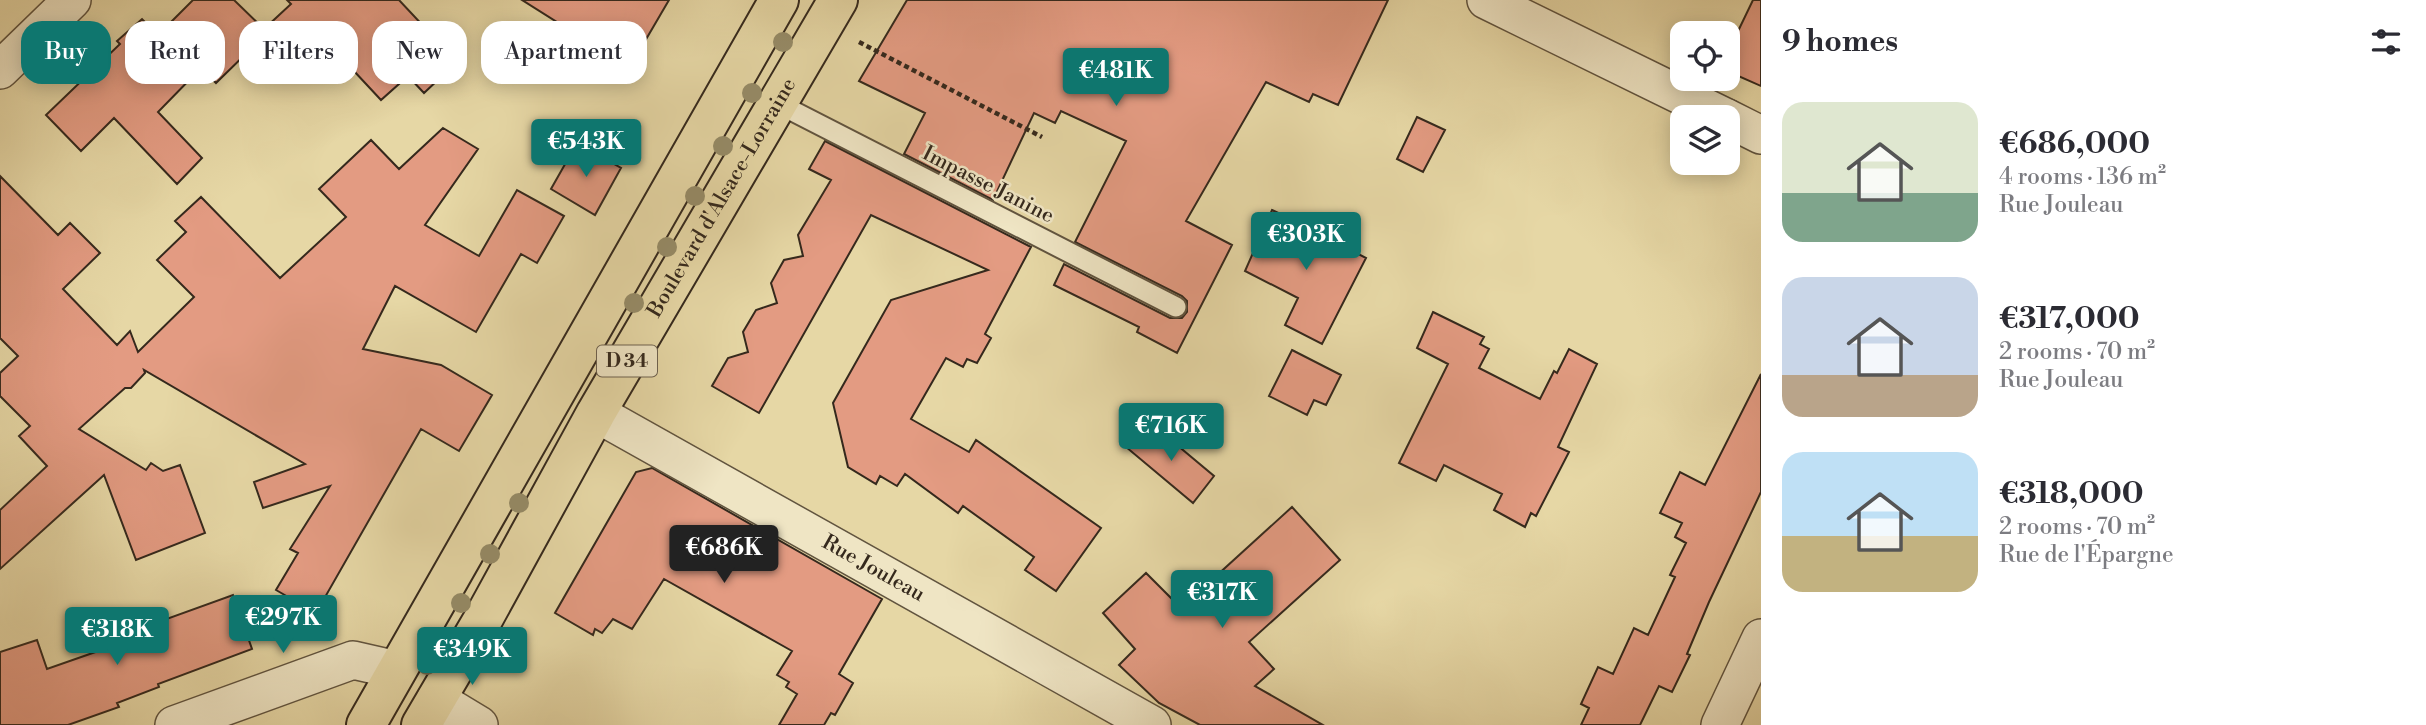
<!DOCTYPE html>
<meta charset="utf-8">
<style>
:root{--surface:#fff;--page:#f2f2f3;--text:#2b2b33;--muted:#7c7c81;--accent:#0f766e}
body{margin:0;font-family:"Libre Bodoni",serif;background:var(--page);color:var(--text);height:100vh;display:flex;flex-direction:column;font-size:26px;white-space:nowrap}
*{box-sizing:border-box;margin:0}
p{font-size:23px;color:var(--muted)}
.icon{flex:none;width:38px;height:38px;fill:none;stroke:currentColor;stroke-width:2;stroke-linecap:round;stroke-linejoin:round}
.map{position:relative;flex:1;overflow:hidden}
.drawer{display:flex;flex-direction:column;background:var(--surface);width:665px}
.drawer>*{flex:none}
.hud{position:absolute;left:21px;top:21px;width:665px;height:63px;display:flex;gap:14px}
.buttons{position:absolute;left:1670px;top:21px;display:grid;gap:14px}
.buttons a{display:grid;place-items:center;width:70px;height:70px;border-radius:14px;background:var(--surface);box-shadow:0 4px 18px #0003;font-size:35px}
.price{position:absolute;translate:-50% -60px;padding:0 16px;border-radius:7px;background:var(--accent);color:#fff;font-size:23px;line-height:46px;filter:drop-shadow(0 2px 4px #0008)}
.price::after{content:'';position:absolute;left:50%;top:42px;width:21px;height:16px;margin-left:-10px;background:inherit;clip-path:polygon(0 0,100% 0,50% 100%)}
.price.current{background:#222;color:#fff}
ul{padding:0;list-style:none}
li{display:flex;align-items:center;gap:21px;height:175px;padding:0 21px}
li span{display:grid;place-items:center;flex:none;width:196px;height:140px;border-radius:21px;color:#555}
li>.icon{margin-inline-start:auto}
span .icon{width:84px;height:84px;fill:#fffc;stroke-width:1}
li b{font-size:30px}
h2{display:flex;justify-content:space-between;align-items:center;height:84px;padding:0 21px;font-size:30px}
.tag{padding:0 24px;border-radius:21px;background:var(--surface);box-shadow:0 4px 18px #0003;font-size:24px;line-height:63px}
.tag.current{background:var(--accent);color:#fff}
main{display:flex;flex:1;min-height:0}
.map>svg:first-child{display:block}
.building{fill:#e39b82;stroke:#35291d;stroke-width:2}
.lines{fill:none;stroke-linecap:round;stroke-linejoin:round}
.service-casing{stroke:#61543f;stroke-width:23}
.minor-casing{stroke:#61543f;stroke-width:40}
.primary-casing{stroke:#35291d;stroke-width:42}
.path{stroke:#35291d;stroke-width:4.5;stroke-dasharray:5 3.5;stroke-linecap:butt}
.service{stroke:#efe5c4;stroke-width:19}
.minor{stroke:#efe5c4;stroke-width:37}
.primary{stroke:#e6d7a5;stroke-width:38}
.tree{fill:#968c68}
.labels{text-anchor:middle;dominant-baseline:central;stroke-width:5;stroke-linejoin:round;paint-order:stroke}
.shield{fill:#efe5c4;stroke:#6d614f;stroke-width:2}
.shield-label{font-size:19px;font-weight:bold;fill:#35291d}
.street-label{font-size:21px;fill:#35291d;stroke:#efe5c4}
</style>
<main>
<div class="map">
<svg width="1761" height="725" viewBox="0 0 1761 725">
<rect width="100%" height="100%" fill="#e6d7a5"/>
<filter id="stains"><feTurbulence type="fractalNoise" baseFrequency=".00286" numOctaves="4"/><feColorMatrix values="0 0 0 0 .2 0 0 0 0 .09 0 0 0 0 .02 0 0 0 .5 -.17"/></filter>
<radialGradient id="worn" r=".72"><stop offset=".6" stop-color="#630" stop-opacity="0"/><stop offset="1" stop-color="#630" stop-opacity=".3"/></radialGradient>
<!-- building -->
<path class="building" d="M193,0H234L264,29L291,4L287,0H399L457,62L424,93L408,76L381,100L312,26L285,52L267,33L216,83L201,68L158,112L202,158L177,184L114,118L81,151L46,115L120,44L117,41L142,19L158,35Z
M522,0H669L645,41L637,36L622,63Z
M907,0H1388L1338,105L1313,94L1309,102L1266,82L1186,221L1232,245L1177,353L1137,332L1139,327L1054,285L1064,264L1170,318H1182L1187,312V301L1182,296L1075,242L1126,141L1061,111L1055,123L1034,113L993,200L904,154L925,113L859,81Z
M1753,0H1761V86L1727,71V54Z
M1417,117L1445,130L1423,172L1397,159Z
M443,128L478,149L425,225L479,256L517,190L564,216L537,263L521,254L476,332L395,286L363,349L441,365L492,395L459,451L421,429L316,613L276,590L298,553L290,549L330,486L263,508L254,482L305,464L144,370L145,373L131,388H125L79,429L146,470L151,463L163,471L180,465L205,533L136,560L104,475L0,569V510L47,466L19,436L30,426L0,396V373L18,356L0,338V176L58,235L70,223L100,253L63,289L117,345L130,331L138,352L194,297L157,260L186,232L175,221L201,197L280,278L346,217L319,189L371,140L399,169Z
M825,141L1031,247L985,334L991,338L977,363L967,359L963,367L946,358L911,419L969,452L976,440L1101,528L1056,591L1025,570L1034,557L963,506L958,513L905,474L897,486L880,476L876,484L848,467L833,403L891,300L988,270L871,215L759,413L712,386L728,358L748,352L743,332L756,310L777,303L771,283L784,260L803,256L798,235L831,180L809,169Z
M577,143L621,168L595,215L551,189Z
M1272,210L1344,244L1343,246L1366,258L1322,344L1285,325L1298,298L1245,271Z
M1433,312L1484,337L1480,344L1489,349L1479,368L1540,399L1554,371L1557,373L1569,349L1597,364L1558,447L1569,452L1536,516L1531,513L1525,527L1494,510L1502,494L1444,465L1436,481L1399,463L1448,364L1417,348Z
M1292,350L1341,375L1326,405L1314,400L1307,415L1269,396Z
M1761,374V492L1709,602L1687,654L1690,655L1672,692L1659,686L1640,725H1581L1589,708L1581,704L1598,667L1613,674L1634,628L1648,635L1675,577L1670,575L1686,543L1675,537L1682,523L1660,513L1680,472L1705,485Z
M1147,424L1162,437L1165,435L1214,476L1193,503L1126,447Z
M652,468L882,599L839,674L853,683L835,715L831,713L824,725H779L797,694L786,687L789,682L777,675L792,651L664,579L632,629L613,619L602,633L595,629L593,635L555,613L636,472Z
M1292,507L1340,560L1249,642L1274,669L1255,686L1323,725H1200L1159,703L1119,665L1135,649L1103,613L1146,573L1181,608Z
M233,595L252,649L158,684L159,687L117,703L119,707L68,725H0V652L37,640L47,669L124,642L122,635Z"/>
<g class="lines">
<!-- service casing -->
<g class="service-casing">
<path id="service" d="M779,104L1176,307"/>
</g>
<!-- minor casing -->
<g class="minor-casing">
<g id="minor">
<path d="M1486,0L1725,117"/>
<path d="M0,70L72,0"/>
<path d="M1727,118L1761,135"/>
<path id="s1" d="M596,413L1152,725"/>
<path d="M436,699L479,725"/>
<path d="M174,725L353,660L397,670"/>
<path d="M1720,725L1761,638"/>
</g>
</g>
<!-- primary casing -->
<g class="primary-casing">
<g id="primary">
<path d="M366,725L779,0"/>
<path id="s2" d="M421,725L482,621L596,413L838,0"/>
</g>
</g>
<!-- path -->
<path class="path" d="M859,42L1042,137"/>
<!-- service -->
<use href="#service" class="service"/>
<!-- minor -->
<use href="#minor" class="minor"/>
<!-- primary -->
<use href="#primary" class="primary"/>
</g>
<!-- trees -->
<g class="tree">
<circle cx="783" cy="42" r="10"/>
<circle cx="752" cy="93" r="10"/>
<circle cx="723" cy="146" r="10"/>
<circle cx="695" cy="196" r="10"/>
<circle cx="667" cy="247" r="10"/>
<circle cx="634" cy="303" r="10"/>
<circle cx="519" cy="503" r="10"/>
<circle cx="490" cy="554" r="10"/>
<circle cx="461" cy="603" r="10"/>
<circle cx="427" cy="665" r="10"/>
</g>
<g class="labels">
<!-- shield labels -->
<rect class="shield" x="597" y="345.5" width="60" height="31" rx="5"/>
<g class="shield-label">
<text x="627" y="361">D 34</text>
</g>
<!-- street labels -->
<g class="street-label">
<text transform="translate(988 185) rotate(27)">Impasse Janine</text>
<text stroke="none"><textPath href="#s2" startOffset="607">Boulevard d'Alsace-Lorraine</textPath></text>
<text stroke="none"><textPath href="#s1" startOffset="318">Rue Jouleau</textPath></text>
</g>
</g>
<rect width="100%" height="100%" filter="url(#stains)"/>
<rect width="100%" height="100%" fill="url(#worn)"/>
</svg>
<div class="buttons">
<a><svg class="icon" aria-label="locate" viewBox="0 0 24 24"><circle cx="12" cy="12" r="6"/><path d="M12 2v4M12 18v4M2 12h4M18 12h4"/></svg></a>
<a><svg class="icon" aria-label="layers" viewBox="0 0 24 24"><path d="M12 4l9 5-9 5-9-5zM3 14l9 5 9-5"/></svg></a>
</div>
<b class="price" style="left:1116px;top:108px">€481K</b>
<b class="price" style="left:586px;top:179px">€543K</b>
<b class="price" style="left:1306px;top:272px">€303K</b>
<b class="price" style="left:1171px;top:463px">€716K</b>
<b class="price current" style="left:724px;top:585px">€686K</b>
<b class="price" style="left:1222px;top:630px">€317K</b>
<b class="price" style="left:283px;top:655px">€297K</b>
<b class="price" style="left:117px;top:667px">€318K</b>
<b class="price" style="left:472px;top:687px">€349K</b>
<div class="hud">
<a class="tag current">Buy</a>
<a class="tag">Rent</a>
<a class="tag">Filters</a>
<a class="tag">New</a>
<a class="tag">Apartment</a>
</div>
</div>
<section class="drawer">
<h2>9 homes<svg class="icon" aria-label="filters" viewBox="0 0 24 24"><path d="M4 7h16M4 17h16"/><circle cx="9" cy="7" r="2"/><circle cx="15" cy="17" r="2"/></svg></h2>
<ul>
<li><span style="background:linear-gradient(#dfe7d0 65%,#7fa58c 0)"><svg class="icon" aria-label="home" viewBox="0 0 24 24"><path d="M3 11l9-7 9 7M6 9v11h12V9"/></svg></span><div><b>€686,000</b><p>4 rooms · 136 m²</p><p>Rue Jouleau</p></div></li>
<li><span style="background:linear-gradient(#c9d6e8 70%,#b9a48a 0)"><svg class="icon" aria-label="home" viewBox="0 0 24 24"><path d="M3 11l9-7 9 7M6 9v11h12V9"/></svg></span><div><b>€317,000</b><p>2 rooms · 70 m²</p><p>Rue Jouleau</p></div></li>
<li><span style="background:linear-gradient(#bfe0f5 60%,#c2b280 0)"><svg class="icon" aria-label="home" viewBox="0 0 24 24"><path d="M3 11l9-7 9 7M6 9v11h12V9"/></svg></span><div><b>€318,000</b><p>2 rooms · 70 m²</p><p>Rue de l'Épargne</p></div></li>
</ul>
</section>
</main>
